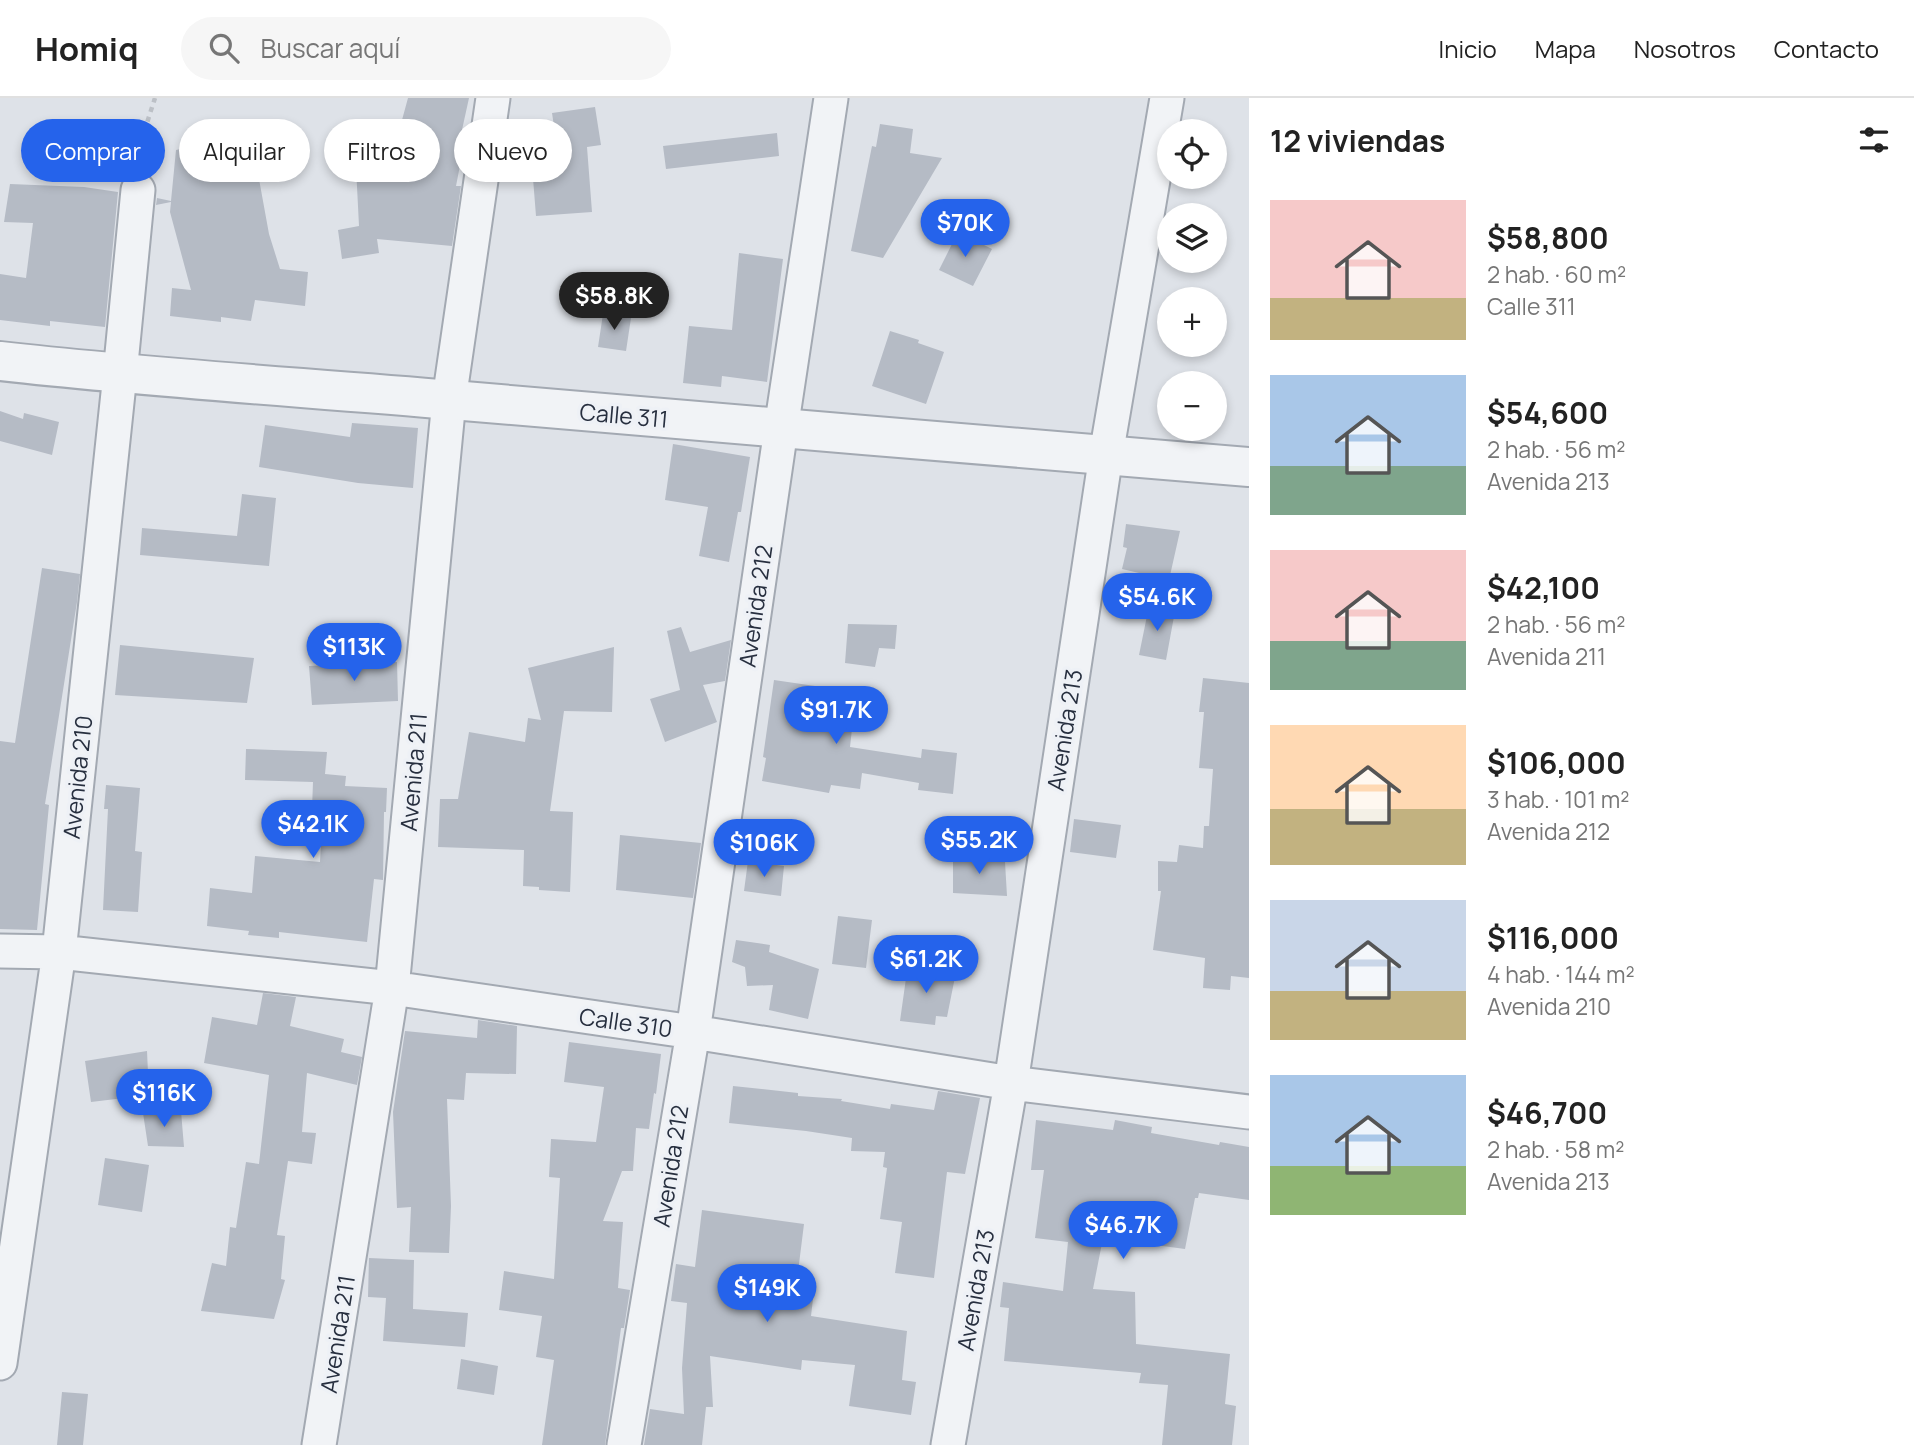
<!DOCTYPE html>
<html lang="es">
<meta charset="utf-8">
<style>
:root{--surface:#fff;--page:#f6f6f6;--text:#222;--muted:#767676;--line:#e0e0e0;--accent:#2563eb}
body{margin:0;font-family:Manrope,sans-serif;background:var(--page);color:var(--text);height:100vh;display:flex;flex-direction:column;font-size:26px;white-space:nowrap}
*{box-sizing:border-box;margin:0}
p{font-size:23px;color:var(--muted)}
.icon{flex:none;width:38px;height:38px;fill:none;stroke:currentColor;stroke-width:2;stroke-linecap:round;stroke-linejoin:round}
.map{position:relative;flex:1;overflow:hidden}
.side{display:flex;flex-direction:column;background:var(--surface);width:665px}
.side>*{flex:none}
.top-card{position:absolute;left:21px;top:21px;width:665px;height:63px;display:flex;gap:14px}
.buttons{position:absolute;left:1157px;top:21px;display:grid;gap:14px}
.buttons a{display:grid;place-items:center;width:70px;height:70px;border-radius:50%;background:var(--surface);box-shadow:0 4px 10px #0003;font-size:35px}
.price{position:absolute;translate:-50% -60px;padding:0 16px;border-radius:24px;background:var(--accent);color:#fff;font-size:23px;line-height:46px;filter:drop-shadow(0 2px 4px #0008)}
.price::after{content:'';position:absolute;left:50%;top:42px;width:21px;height:16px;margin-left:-10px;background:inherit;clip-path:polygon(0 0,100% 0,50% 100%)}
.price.current{background:#222;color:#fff}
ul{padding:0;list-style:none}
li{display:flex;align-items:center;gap:21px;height:175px;padding:0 21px}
li span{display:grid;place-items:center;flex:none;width:196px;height:140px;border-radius:0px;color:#555}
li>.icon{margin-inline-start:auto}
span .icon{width:84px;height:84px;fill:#fffc;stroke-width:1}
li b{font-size:30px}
h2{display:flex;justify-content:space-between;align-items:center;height:84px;padding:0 21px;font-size:30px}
.chip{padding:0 24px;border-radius:32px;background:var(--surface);box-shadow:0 4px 10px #0003;font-size:24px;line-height:63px}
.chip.current{background:var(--accent);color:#fff}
header{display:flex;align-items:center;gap:42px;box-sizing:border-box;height:98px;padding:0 35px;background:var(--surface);border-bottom:2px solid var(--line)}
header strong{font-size:33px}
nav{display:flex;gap:38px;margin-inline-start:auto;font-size:24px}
.search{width:490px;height:63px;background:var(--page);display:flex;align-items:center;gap:18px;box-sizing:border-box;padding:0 24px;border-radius:38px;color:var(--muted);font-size:26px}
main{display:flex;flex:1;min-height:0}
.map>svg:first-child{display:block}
.building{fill:#b5bbc5}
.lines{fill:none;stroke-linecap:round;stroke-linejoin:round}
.minor-casing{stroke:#a3a9b2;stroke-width:37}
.tertiary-casing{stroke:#a3a9b2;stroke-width:42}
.path{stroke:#bcc0c6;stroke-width:4.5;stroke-dasharray:5 5;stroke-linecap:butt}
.minor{stroke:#f1f3f6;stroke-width:33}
.tertiary{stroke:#f1f3f6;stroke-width:38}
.labels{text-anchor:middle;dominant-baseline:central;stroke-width:7;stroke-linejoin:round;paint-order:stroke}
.street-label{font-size:23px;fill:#272f3f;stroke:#eef1f6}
</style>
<header>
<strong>Homiq</strong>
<div class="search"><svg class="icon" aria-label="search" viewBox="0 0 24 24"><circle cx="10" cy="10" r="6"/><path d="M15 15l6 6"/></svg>Buscar aquí</div>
<nav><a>Inicio</a><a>Mapa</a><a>Nosotros</a><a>Contacto</a></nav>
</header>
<main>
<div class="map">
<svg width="1249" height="1347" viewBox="0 0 1249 1347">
<rect width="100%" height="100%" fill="#dee2e8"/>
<!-- building -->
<path class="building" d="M408,0H469L460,41L465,42L456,88H461L452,148L377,141L379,155L342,161L338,132L359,128L356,69L397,67L405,23L402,22Z
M595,9L601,47L587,49L592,114L536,118L529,30L554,28L552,15Z
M880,26L913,31L910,55L942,60L883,160L851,153L872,48L876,49Z
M264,31L276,77L259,81L269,136L280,171L308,174L305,208L255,202L251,223L221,219V224L170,218L172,190L191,192L170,114L171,104L156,107L157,100L171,103L176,52Z
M777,35L779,58L666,71L663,48Z
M10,86L84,89L118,94L105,229L50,223V228L0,222V176L26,180L33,125L4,124Z
M958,134L992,151L973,188L939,172Z
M739,155L783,161L767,284L722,278L721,289L683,285L689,228L732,232Z
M603,216L631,220L626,253L598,249Z
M890,233L919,242L918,245L944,254L926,306L872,288Z
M0,313L23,321L24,315L59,324L52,357L0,343Z
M352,325L418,330L413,390L358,385L259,369L265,327L350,339Z
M673,346L750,359L741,414H738L729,464L699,458L708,409L665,402Z
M242,396L276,400L269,468L140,457L142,430L237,438Z
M1126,426L1180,433L1169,482L1122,471L1127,450L1123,449Z
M42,470L80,476L77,504L45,706L49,707L37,832L0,831V643L15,645Z
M1149,508L1175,513L1166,562L1139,557Z
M848,526L897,527L895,551L879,550L875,569L845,565Z
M681,529L690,554L731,542L725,583L703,587L717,624L665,644L650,601L680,592L667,533Z
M120,547L254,560L247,605L115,597Z
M614,549L612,614L564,613L550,713L573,714L570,794L539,792V789L523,788L524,752L438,749L440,701H458L469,634L525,644L528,620L541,622L528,570Z
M397,564L398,603L312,607L309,568Z
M1203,580L1249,585V880L1231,878L1230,892L1203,890L1205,860L1153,852L1161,793H1158V763L1177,764L1179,747L1203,750L1204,728H1209L1213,671L1199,670L1204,614H1199Z
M774,582L856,594L850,649L921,660L922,651L957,655L953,696L918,692L919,685L862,675L860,691L831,687L829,695L762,683L766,660L763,659Z
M246,651L327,654L325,676L346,678L345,688L387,690L386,714H384L383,782L374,781L367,844L279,834V840L248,837L249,833L207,828L210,790L252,795L255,758L320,764L323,711H312L313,684L245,682Z
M106,687L140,690L135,753L142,754L138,814L103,812L108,711H104Z
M1074,721L1121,727L1116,760L1070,754Z
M620,737L701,745L693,800L616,792Z
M953,756L1005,764L1007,798L953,795Z
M748,763L784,768L781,798L744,793Z
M838,818L872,822L866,870L832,866Z
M736,842L770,847L769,854L819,871L808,921L769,912L773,887L747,888L745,869L732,864Z
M908,866L943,872L942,877L955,879L947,919L936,918L935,927L900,923Z
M263,895L296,899L290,928L344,941L341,954L362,959L357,987L307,975L302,1034L316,1035L312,1066L288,1063L277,1137L285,1138L281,1181L285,1182L274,1221L201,1213L212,1165L226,1168L230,1129L236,1130L246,1064L259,1066L269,977L204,965L212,919L257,927Z
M478,922L517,928L516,976L466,975L464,1002L447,1001L451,1108L449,1155L409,1154L411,1109L397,1110L393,1014L405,933L477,940Z
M569,944L661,956L656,996L654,995L649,1031L636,1030L633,1073H622L603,1123L623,1124L618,1190L630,1192L624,1230H621L605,1347H542L554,1262L536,1259L542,1218L499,1212L504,1173L554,1181L560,1080L549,1079L551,1041L596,1044L604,989L564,984Z
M147,953L149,997L91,1004L85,963Z
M733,988L798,995V998L842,1001L841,1003L890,1011L891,1006L934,1012L938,993L980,1000L965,1076L947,1074L934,1180L895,1175L902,1124L880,1121L887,1070L883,1069L885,1054L851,1053L852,1040L806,1033L729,1025Z
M181,1013L184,1049L148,1048L143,1015Z
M1036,1022L1113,1032L1115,1022L1152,1029L1151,1035L1219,1047L1220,1044L1249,1049V1102L1199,1095L1198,1100H1195L1185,1151L1103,1140L1093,1191L1135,1194L1136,1246L1230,1256L1225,1306L1236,1308L1232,1347H1162L1168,1287L1139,1285L1141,1275L1004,1263L1009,1210L1000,1209L1003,1184L1063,1193L1068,1144L1035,1140L1044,1072H1031Z
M105,1060L149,1067L142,1114L98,1107Z
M702,1112L804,1126L797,1182L815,1184L811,1218L907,1233L902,1282L916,1284L911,1317L849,1308L855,1267L802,1262L801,1272L710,1258L713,1309H706L702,1347H644L650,1311L684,1316L682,1270L687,1205L671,1203L676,1166L695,1169Z
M369,1160L414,1162L413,1211L468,1215L465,1249L383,1243L386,1200L368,1199Z
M461,1261L498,1268L494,1297L457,1291Z
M62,1294L88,1296L83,1347H57Z"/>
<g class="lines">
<!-- minor casing -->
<g class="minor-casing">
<path id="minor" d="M0,853L59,854L392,890L693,934L1011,985L1249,1014
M0,1265L59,854L120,276L138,92
M319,1347L392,890L449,302L493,0
M624,1347L693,934L781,331L831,0
M948,1347L1011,985L1106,357L1167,0"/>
</g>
<!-- tertiary casing -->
<g class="tertiary-casing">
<path id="tertiary" d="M0,263C150,280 301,289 452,302C718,325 983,347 1249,369"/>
</g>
<!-- path -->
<path class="path" d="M142,63L146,28L155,0"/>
<!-- minor -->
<use href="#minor" class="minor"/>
<!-- tertiary -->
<use href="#tertiary" class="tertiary"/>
</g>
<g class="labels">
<!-- street labels -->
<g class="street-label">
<text transform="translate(624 317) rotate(5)">Calle 311</text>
<text transform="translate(755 508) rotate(-82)">Avenida 212</text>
<text transform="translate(1064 632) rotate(-81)">Avenida 213</text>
<text transform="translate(413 674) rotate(-85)">Avenida 211</text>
<text transform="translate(77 679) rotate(-84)">Avenida 210</text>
<text transform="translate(626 924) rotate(8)">Calle 310</text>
<text transform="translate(670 1068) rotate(-81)">Avenida 212</text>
<text transform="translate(975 1192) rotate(-80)">Avenida 213</text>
<text transform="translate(337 1236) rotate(-81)">Avenida 211</text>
</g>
</g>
</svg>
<div class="buttons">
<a><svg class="icon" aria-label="locate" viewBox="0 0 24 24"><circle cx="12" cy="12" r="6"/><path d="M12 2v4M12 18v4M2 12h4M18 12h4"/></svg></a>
<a><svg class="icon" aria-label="layers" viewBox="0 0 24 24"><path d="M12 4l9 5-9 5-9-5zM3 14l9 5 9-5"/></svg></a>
<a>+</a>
<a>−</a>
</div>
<b class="price" style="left:965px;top:161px">$70K</b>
<b class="price current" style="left:614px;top:234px">$58.8K</b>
<b class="price" style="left:1157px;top:535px">$54.6K</b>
<b class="price" style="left:354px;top:585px">$113K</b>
<b class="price" style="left:836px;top:648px">$91.7K</b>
<b class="price" style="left:313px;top:762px">$42.1K</b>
<b class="price" style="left:979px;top:778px">$55.2K</b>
<b class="price" style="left:764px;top:781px">$106K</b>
<b class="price" style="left:926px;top:897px">$61.2K</b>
<b class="price" style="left:164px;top:1031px">$116K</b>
<b class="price" style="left:1123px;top:1163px">$46.7K</b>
<b class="price" style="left:767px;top:1226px">$149K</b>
<div class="top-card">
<a class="chip current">Comprar</a>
<a class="chip">Alquilar</a>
<a class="chip">Filtros</a>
<a class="chip">Nuevo</a>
</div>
</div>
<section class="side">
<h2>12 viviendas<svg class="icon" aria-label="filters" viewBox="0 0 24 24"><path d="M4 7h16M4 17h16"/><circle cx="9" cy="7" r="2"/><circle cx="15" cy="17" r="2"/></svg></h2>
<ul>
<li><span style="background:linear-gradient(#f6c9c9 70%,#c2b280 0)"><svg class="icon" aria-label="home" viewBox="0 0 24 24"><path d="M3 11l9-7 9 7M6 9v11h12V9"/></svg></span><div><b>$58,800</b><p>2 hab. · 60 m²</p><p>Calle 311</p></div></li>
<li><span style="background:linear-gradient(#a9c7e8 65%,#7fa58c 0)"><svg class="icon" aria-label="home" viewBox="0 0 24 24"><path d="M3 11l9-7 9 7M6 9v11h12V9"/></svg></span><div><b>$54,600</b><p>2 hab. · 56 m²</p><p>Avenida 213</p></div></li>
<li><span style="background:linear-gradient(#f6c9c9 65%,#7fa58c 0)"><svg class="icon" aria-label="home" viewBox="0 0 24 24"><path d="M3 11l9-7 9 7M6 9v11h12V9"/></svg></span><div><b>$42,100</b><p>2 hab. · 56 m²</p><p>Avenida 211</p></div></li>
<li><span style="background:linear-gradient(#ffd9b3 60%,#c2b280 0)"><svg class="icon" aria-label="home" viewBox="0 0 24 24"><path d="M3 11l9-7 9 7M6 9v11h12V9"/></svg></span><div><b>$106,000</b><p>3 hab. · 101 m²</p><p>Avenida 212</p></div></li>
<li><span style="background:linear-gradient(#c9d6e8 65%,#c2b280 0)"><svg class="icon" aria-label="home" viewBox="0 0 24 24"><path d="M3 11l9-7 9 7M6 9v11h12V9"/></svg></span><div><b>$116,000</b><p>4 hab. · 144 m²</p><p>Avenida 210</p></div></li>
<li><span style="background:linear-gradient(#a9c7e8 65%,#8fb573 0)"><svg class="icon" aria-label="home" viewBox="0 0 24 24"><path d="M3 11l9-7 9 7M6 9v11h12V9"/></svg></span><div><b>$46,700</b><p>2 hab. · 58 m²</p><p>Avenida 213</p></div></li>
</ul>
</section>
</main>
